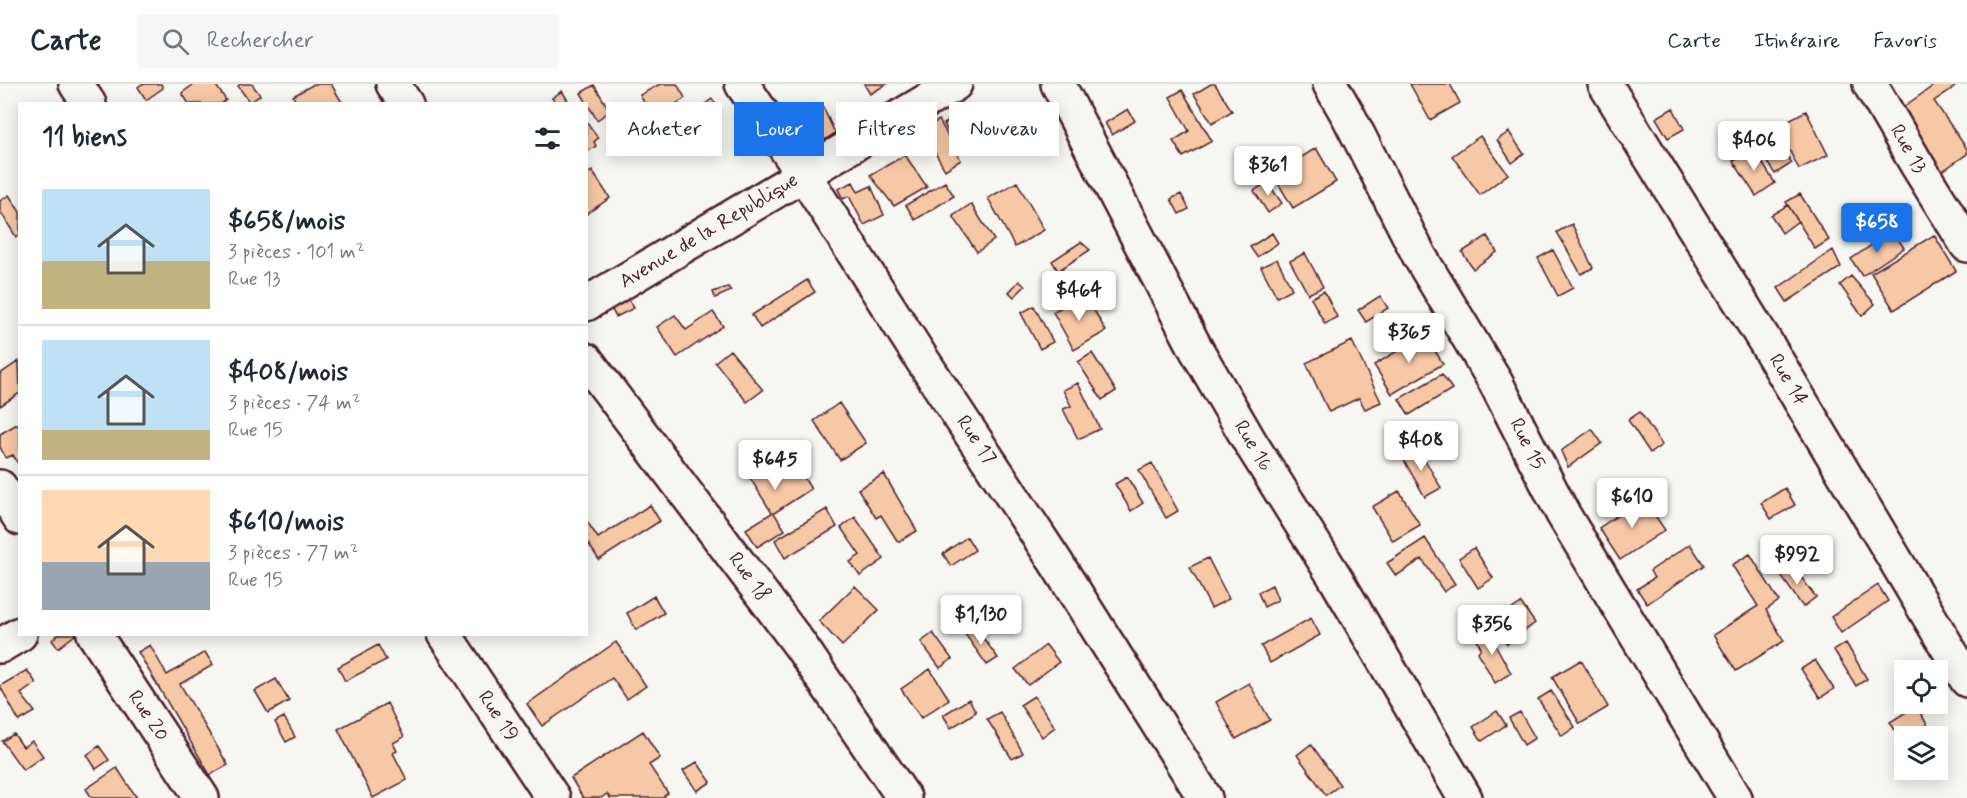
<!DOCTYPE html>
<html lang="fr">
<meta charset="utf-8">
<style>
:root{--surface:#fff;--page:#f6f6f7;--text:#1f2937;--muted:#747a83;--line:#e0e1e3;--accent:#1a73e8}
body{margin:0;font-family:Mynerve,sans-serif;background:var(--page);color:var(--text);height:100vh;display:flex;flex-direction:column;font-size:22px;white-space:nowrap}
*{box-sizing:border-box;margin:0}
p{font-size:20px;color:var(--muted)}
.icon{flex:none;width:33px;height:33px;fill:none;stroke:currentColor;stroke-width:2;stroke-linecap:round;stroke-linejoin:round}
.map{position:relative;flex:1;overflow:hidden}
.side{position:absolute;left:18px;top:18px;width:570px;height:534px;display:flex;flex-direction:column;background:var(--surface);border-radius:0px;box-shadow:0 3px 15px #0003}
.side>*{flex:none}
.guide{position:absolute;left:606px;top:18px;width:570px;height:54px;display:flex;gap:12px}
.buttons{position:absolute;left:1894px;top:576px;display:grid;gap:12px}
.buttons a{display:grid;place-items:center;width:54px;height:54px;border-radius:0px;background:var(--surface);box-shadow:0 3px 15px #0003;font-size:30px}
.price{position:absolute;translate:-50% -51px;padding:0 14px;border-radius:6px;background:#fff;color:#222;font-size:20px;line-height:39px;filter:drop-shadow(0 2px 3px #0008)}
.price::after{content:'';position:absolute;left:50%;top:36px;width:18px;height:14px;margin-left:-9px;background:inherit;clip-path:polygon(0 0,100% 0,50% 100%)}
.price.active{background:var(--accent);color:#fff}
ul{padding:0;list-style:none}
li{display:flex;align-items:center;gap:18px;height:150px;padding:0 24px}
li+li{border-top:2px solid var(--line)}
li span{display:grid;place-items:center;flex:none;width:168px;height:120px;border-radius:0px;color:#555}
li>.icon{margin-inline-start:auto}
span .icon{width:72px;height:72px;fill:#fffc;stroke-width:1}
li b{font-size:26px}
h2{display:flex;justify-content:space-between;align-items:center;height:72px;padding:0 24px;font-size:26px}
.tag{padding:0 21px;border-radius:0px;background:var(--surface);box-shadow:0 3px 15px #0003;font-size:21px;line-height:54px}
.tag.active{background:var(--accent);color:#fff}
header{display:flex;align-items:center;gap:36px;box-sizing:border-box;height:84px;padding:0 30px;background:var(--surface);border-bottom:2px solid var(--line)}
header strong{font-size:28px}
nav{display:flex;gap:33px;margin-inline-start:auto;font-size:21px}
.search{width:420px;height:54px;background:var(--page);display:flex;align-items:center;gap:15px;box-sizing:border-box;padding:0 21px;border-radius:0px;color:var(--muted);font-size:22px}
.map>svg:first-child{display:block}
.building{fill:#f7c8a6;stroke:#4a1f2b;stroke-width:1.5}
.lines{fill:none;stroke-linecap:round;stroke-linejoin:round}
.street-casing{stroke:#4a1f2b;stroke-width:38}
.street{stroke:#f6f6f2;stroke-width:33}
.labels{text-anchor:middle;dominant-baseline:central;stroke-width:5;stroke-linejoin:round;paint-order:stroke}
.street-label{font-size:20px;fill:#4a1f2b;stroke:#f6f6f2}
</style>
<header>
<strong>Carte</strong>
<div class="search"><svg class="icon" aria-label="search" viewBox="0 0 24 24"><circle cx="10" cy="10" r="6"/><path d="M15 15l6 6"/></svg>Rechercher</div>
<nav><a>Carte</a><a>Itinéraire</a><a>Favoris</a></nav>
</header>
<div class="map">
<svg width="1967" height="714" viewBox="0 0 1967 714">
<rect width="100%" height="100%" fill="#f6f6f2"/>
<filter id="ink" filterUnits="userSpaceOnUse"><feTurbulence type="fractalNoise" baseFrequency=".0167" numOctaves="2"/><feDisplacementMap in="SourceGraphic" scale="12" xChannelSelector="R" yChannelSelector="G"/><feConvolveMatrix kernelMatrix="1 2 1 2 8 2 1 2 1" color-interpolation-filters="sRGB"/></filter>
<g filter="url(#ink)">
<!-- building -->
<path class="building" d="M142,0H161L163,4L146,16L138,3Z
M194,0H215L226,16L221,20H189L182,9Z
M241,0H252L260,11L250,19L238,2Z
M314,0H331L343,20H297L293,12Z
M660,0H677L685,14L673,22L676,27L655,39L640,11Z
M864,0H887L870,10Z
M1211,0H1215L1232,27L1212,39L1194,10Z
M1410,0H1450L1460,19L1430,36Z
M1936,0H1959L1934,17L1967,65V70L1941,88L1899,26Z
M594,1L610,27L597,36L581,9Z
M1182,6L1212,57L1183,73L1173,57L1189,47L1170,13Z
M562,7L570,20H556L552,14Z
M712,15L721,27L674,61L662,44L692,23L695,27Z
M823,23L835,49L817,61L804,37Z
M1673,24L1684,45L1668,54L1656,34Z
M1128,25L1135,37L1112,51L1105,39Z
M1806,27L1828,71L1799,85L1777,42Z
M954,34L962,49L952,55L944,40Z
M939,36L961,76L945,86L922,46Z
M586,37L598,54L594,58L596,62L587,68Z
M1509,48L1524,70L1512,79L1497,56Z
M1480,52L1508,90L1480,111L1452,72Z
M1774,52L1792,79L1775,90L1757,63Z
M1316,64L1336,98L1293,124L1273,91Z
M1753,64L1775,99L1756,112L1733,77Z
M905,71L927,103L894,122L870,91Z
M592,87L610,114L586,130V91Z
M853,98L858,108L871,102L884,131L864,141L849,112L843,115L838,105Z
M945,98L954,112L915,136L906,121Z
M1017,98L1044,146L1015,163L988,114Z
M1267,98L1282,119L1268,129L1254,107Z
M1181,110L1189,125L1179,130L1171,115Z
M1800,110L1829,156L1815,165L1786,118Z
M9,111L20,128V151L16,153L0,127V117Z
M971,120L994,156L977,168L953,132Z
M1788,121L1798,137L1782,149L1771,131Z
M1572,140L1593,184L1581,190L1557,148Z
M1893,147L1904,164L1862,192L1851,175Z
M1272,149L1278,159L1257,173L1250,163Z
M1934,151L1956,187L1894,226L1871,189Z
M1487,152L1497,168L1473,185L1462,168Z
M1081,158L1090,166L1058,187L1052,177Z
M1553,166L1573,204L1558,212L1538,174Z
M1833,166L1841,183L1787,218L1778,204Z
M1305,169L1323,203L1308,210L1290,177Z
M1277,175L1292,205L1277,213L1261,183Z
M1851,192L1875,220L1862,232L1840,201Z
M807,196L815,208L760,244L752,231Z
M1019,197L1025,202L1014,213L1009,208Z
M728,203L731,207L715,214L713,208Z
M1324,207L1337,233L1325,240L1311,214Z
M1084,209L1106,247L1074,266L1053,228Z
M626,211L634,224L616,233L609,221Z
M1380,212L1388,224L1366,238L1358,226Z
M1034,222L1053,258L1040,265L1021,229Z
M713,228L723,242L677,273L657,243L675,231L686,246Z
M1425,250L1443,280L1392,310L1374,281Z
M1352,257L1381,318L1365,325L1359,314L1329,328L1306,279Z
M730,266L763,306L747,318L715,278Z
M1092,269L1116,307L1102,316L1078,278Z
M19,277L20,309L0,322V290Z
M1442,290L1452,305L1409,331L1399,315Z
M1078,299L1100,345L1078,355L1063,325L1071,322L1063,306Z
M839,319L866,359L840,376L814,337Z
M1640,328L1662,361L1650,369L1628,336Z
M17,340L20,344V383L13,371L6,374L0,363V350Z
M1592,345L1602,359L1568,383L1561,367Z
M784,362L811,405L774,429L785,446L757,463L746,445L772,429L745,386Z
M1417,362L1441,404L1425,413L1401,371Z
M1152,379L1178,427L1166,434L1139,386Z
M884,390L917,447L898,458L881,431L876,434L858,405Z
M1127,393L1143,419L1131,427L1115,400Z
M1785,404L1795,421L1771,435L1761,419Z
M1399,407L1420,441L1393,457L1372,423Z
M1643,414L1665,446L1620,476L1599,444Z
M650,421L660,437L599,476L588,459H586V436L598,454Z
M827,425L837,443L785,474L775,456Z
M855,433L884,475L860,492L850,478L860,471L841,444Z
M967,453L975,466L951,482L943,470Z
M1425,454L1455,500L1444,508L1422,475L1396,492L1387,479Z
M1690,460L1704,481L1647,520L1637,505L1654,494L1650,487Z
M1474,464L1493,494L1478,504L1459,474Z
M1750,470L1779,517L1766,526L1784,557L1736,587L1713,551L1758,522L1732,481Z
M1208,474L1229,515L1211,524L1190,483Z
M1791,480L1816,513L1803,523L1779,489Z
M1272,501L1278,516L1264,523L1258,508Z
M1878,501L1888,517L1841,549L1831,533Z
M855,502L879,526L842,562L819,537Z
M654,512L664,529L636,546L627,529Z
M1521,519L1535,539L1507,560L1492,539Z
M1311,534L1320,551L1270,579L1261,562Z
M975,543L998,574L987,581L965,550Z
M1486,544L1511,589L1495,599L1478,568L1481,564L1474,550Z
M933,549L952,575L940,584L921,558Z
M59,550H75V551L58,564L52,556Z
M616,558L646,602L627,615L612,594L542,642L527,620Z
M1846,559L1867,595L1856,602L1834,566Z
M150,561L167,591L205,568L213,581L180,600L228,681L210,691L138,568Z
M378,561L386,576L345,597L338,583Z
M1046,561L1059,578L1028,601L1015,585Z
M1581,576L1608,623L1580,640L1552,593Z
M1815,576L1834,605L1820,614L1801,585Z
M930,585L949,615L921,634L901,605Z
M27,586L36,599L21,610L35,628L19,637L0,602Z
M276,595L289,617L268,629L255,607Z
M1249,599L1270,636L1236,655L1216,618Z
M1551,607L1575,643L1562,652L1538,615Z
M1034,612L1055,643L1042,653L1020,621Z
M969,615L976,628L951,644L943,631Z
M387,619L404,653L393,659L397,667L393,669L407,696L373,714L338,645Z
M1916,622L1934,652H1905V663L1890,638Z
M1497,627L1506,641L1482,657L1473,643Z
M1000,628L1023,669L1012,675L987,635Z
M1520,628L1535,654L1524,661L1509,634Z
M284,633L295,653L286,658L275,638Z
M643,647L660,674L649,681L668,709L664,712L665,714H610L607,710L601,714H583L571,694Z
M14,650L23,663L32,657L43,672L23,686L2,657Z
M1311,660L1340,701L1326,711L1297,671Z
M99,662L109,676L96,685L87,671Z
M697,678L711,698L697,707L683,687Z
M117,684L137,714H92L86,705Z"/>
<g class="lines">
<!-- street casing -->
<g class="street-casing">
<path id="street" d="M76,0L89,20
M393,0L406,20
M742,0L804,91L923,277L1055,477L1205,714
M1058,0L1196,265L1250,358L1336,495L1465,714
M1330,0L1349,33L1420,173L1496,299L1563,430L1735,714
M1605,0L1766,259L1967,596
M1870,0L1916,79L1967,161
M586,220L955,0
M586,276L800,561L904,714
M0,403L20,434
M94,550L202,714
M444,550L553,714
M0,562L20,550"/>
</g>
<!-- street -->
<use href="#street" class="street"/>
</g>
</g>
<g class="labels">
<!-- street labels -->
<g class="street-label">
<text transform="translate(1908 65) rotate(60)">Rue 13</text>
<text transform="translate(709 147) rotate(-31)">Avenue de la Republique</text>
<text transform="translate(1788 296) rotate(59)">Rue 14</text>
<text transform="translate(976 356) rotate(56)">Rue 17</text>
<text transform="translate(1527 360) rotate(63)">Rue 15</text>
<text transform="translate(1253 362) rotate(59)">Rue 16</text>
<text transform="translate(749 493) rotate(53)">Rue 18</text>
<text transform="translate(148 632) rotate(56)">Rue 20</text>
<text transform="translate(498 632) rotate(56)">Rue 19</text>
</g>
</g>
</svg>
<div class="buttons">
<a><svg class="icon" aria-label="locate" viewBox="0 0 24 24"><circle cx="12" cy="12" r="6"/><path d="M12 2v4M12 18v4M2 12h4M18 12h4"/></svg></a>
<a><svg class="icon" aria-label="layers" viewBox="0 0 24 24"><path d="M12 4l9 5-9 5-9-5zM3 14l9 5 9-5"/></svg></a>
</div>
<b class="price" style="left:1754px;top:88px">$406</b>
<b class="price" style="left:1268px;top:113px">$361</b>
<b class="price active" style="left:1877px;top:170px">$658</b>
<b class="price" style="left:1079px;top:238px">$464</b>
<b class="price" style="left:1409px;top:280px">$365</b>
<b class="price" style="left:1421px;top:388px">$408</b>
<b class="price" style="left:775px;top:407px">$645</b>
<b class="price" style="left:1632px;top:445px">$610</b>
<b class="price" style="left:1797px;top:502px">$992</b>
<b class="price" style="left:981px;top:562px">$1,130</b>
<b class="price" style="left:1492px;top:572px">$356</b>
<div class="guide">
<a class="tag">Acheter</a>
<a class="tag active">Louer</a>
<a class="tag">Filtres</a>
<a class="tag">Nouveau</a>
</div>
<section class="side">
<h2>11 biens<svg class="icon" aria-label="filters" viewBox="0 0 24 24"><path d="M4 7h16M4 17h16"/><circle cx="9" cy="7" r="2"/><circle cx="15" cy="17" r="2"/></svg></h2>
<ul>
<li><span style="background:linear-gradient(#bfe0f5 60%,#c2b280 0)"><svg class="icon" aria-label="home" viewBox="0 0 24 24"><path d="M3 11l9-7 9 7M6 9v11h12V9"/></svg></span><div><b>$658/mois</b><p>3 pièces · 101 m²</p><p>Rue 13</p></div></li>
<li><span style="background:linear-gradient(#bfe0f5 75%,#c2b280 0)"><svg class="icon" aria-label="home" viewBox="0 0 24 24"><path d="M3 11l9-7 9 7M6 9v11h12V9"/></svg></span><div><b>$408/mois</b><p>3 pièces · 74 m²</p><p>Rue 15</p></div></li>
<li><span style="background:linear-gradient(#ffd9b3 60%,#9aa5b1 0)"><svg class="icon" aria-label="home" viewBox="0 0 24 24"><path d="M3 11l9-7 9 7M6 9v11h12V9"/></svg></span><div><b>$610/mois</b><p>3 pièces · 77 m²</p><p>Rue 15</p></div></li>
</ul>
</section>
</div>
